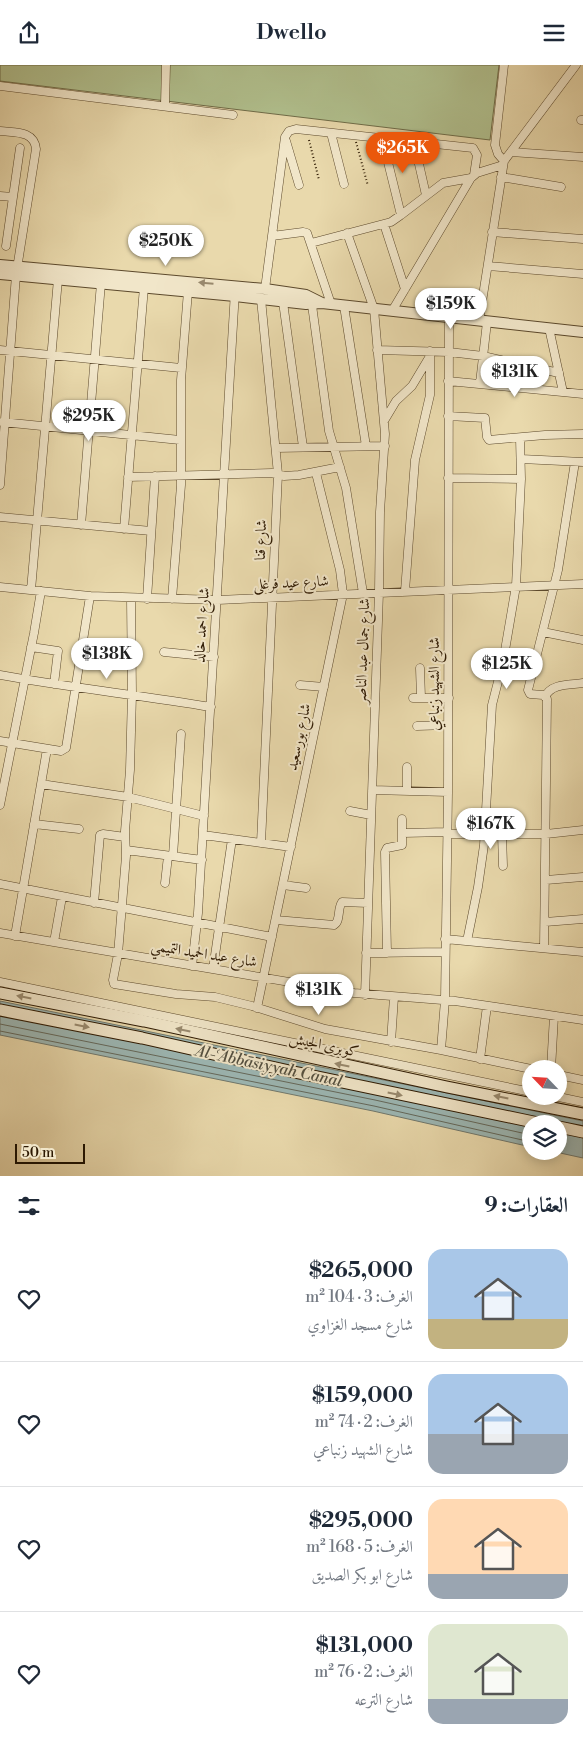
<!DOCTYPE html>
<html lang="ar">
<meta charset="utf-8">
<style>
:root{--surface:#fff;--page:#f6f6f7;--text:#1f2937;--muted:#747a83;--line:#e0e1e3;--accent:#ea580c}
body{margin:0;font-family:"Libre Bodoni",Amiri,serif;background:var(--page);color:var(--text);direction:rtl;height:100vh;display:flex;flex-direction:column;font-size:19px;white-space:nowrap}
*{box-sizing:border-box;margin:0}
p{font-size:16px;color:var(--muted)}
.icon{flex:none;width:28px;height:28px;fill:none;stroke:currentColor;stroke-width:2;stroke-linecap:round;stroke-linejoin:round}
.map{position:relative;height:1111px;overflow:hidden;direction:ltr}
.sheet{display:flex;flex-direction:column;background:var(--surface);flex:1}
.sheet>*{flex:none}
.needle{width:32px;rotate:295deg}
.controls{position:absolute;left:522px;top:995px;display:grid;gap:10px}
.controls a{display:grid;place-items:center;width:45px;height:45px;border-radius:50%;background:var(--surface);box-shadow:0 2px 12px #0003;font-size:25px}
.scale{position:absolute;left:15px;bottom:12px;width:70px;box-sizing:border-box;padding-left:5px;border:2px solid #2d1902;border-top:0;font-size:14px;line-height:18px;white-space:nowrap;color:#2d1902;-webkit-text-stroke:4px #f1e6c9;paint-order:stroke}
.price{position:absolute;translate:-50% -42px;padding:0 11px;border-radius:18px;background:#fff;color:#222;font-size:16px;line-height:32px;filter:drop-shadow(0 1px 2px #0008)}
.price::after{content:'';position:absolute;left:50%;top:30px;width:15px;height:11px;margin-left:-8px;background:inherit;clip-path:polygon(0 0,100% 0,50% 100%)}
.price.current{background:var(--accent);color:#fff}
ul{padding:0;list-style:none}
li{display:flex;align-items:center;gap:15px;height:125px;padding:0 15px}
li+li{border-top:1px solid var(--line)}
li span{display:grid;place-items:center;flex:none;width:140px;height:100px;border-radius:15px;color:#555}
li>.icon{margin-inline-start:auto}
span .icon{width:60px;height:60px;fill:#fffc;stroke-width:1}
li b{font-size:21px}
h2{display:flex;justify-content:space-between;align-items:center;height:60px;padding:0 15px;font-size:21px}
header{display:flex;justify-content:space-between;align-items:center;height:65px;padding:0 15px;background:var(--surface);font-size:22px;font-weight:600}
.map>svg:first-child{display:block}
.green{fill:#b1c08e;stroke:#6f6c48}
.water{fill:#9cb7b4;stroke:#70786d}
.lines{fill:none;stroke-linecap:round;stroke-linejoin:round}
.shore{stroke:#64685b;stroke-width:1}
.minor-casing{stroke:#5c492c;stroke-width:9}
.tertiary-casing{stroke:#5c492c;stroke-width:12}
.secondary-casing{stroke:#2d1902;stroke-width:13}
.path{stroke:#2d1902;stroke-width:2;stroke-dasharray:1 2.5;stroke-linecap:butt}
.minor{stroke:#f1e6c9;stroke-width:8}
.tertiary{stroke:#f1e6c9;stroke-width:10}
.secondary{stroke:#f1e6c9;stroke-width:11}
.oneway{fill:#998a6f}
.labels{text-anchor:middle;dominant-baseline:central;stroke-width:4;stroke-linejoin:round;paint-order:stroke}
.street-label{font-size:15px;fill:#2d1902;stroke:#f1e6c9}
.water-label{font-size:16px;font-style:italic;fill:#545040;stroke:#f1e6c9}
</style>
<header><svg class="icon" aria-label="menu" viewBox="0 0 24 24"><path d="M4 6h16M4 12h16M4 18h16"/></svg>Dwello<svg class="icon" aria-label="share" viewBox="0 0 24 24"><path d="M12 15V3M7 8l5-5 5 5M5 13v7h14v-7"/></svg></header>
<div class="map">
<svg width="583" height="1111" viewBox="0 0 583 1111">
<rect width="100%" height="100%" fill="#e9d9ac"/>
<filter id="stains"><feTurbulence type="fractalNoise" baseFrequency=".004" numOctaves="4"/><feColorMatrix values="0 0 0 0 .2 0 0 0 0 .09 0 0 0 0 .02 0 0 0 .5 -.17"/></filter>
<radialGradient id="worn" r=".72"><stop offset=".6" stop-color="#630" stop-opacity="0"/><stop offset="1" stop-color="#630" stop-opacity=".3"/></radialGradient>
<!-- green -->
<path class="green" d="M0,0H499L490,75L0,16Z"/>
<!-- water -->
<path class="water" d="M0,936L583,1056V1093L551,1086H559V1059H531V1082L373,1046L0,970Z"/>
<g class="lines">
<!-- shore -->
<path class="shore" d="M0,959L375,1035L531,1070
M0,966L374,1041L531,1077"/>
<!-- minor casing -->
<g class="minor-casing">
<path id="minor" d="M504,0L495,80L498,89L504,96
M0,21L233,50
M165,40L166,0
M581,55H583
M0,66C14,68 34,65 36,84L16,210L0,420
M331,68L344,119
M382,73L401,150
M286,76L299,120
M414,77L426,130
M511,87L583,92
M501,112L561,122
M0,131L13,132
M384,159L405,224
M492,167L583,174
M347,168L374,244L385,369L380,447L379,527L365,930
M272,171L303,167L307,168L331,239
M311,178L391,157L401,150L443,118L471,113
M6,181L20,83
M488,201L583,209
M265,224L285,72L289,66L296,64L473,83L477,90L474,110
M261,234L278,409L261,778
M283,237L303,382
M312,240L329,366L346,423L363,528
M344,241L366,381
M392,246L471,113L477,108L503,100
M479,256L504,96L576,0
M549,263L563,327
M0,285L181,303
M377,285L449,287L483,291L559,308
M448,316L583,329
M480,318L487,257
M448,351L485,353L487,372L489,375L545,370L583,369
M384,356L396,336L412,321L430,291
M2,357L180,375
M276,383L385,381
M521,394L583,397
M128,412L272,408L284,411L299,410L340,402
M448,413L521,414
M0,452L151,466
M81,460L101,218
M124,464L144,222
M0,522L90,531L218,535L583,519
M31,525L58,214
M405,526L415,395L430,330V286
M131,533L132,629L130,705L125,766L126,791L118,889L113,915L114,919L176,929L215,932L252,941L325,964L441,985L531,1004
M147,534L155,411
M172,534L181,420V315L188,226
M543,567L583,575
M31,582L58,586L54,619
M164,587L214,592
M420,603L421,633
M0,610C70,623 141,630 211,642
M300,620L324,622
M545,632C551,618 570,620 583,618
M413,633H449
M417,661L448,660
M0,676L61,686L66,683L90,531
M41,719L128,732L204,751
M372,725L448,727
M407,726V702
M0,740L34,568L41,526
M350,746L371,750
M34,759L79,764
M403,768L447,767
M447,769H546L583,765
M502,769L503,801
M203,770L291,782
M126,785L202,795
M173,791L181,669
M546,815L583,812
M165,818L168,791
M0,819L272,872
M283,820L306,823
M94,838L100,770L103,769L125,772
M276,855L334,860C341,856 337,844 342,837L368,838
M545,857L583,854
M0,868L354,928L455,936L583,955
M15,871L47,684
M445,874L583,887
M467,876L478,822L484,780L492,640L503,597L516,521L521,414L520,373
M54,877L62,832
M544,883L547,634L543,630L530,629L528,625L558,505L575,397
M366,888L445,887
M387,888L385,787L387,783L402,780V754
M192,901L198,848L235,226
M213,904L232,774
M0,917L531,1027
M257,943L343,529L340,505L316,408
M391,977L394,932
M441,985L445,935L448,727L449,253
M480,994L487,941
M551,1004L554,951
M559,1010L583,1015
M554,1031L583,1037"/>
</g>
<!-- tertiary casing -->
<g class="tertiary-casing">
<path id="tertiary" d="M0,200L265,224L306,230L322,238
M0,209L235,231L306,239L322,238L583,267"/>
</g>
<!-- secondary casing -->
<g class="secondary-casing">
<path id="secondary" d="M0,928L144,956L447,1022L583,1049
M0,945L142,973L294,1007L543,1059
M559,1062L583,1067"/>
</g>
<!-- path -->
<path class="path" d="M309,75L319,115
M356,77L368,121"/>
<!-- minor -->
<use href="#minor" class="minor"/>
<!-- tertiary -->
<use href="#tertiary" class="tertiary"/>
<!-- secondary -->
<use href="#secondary" class="secondary"/>
</g>
<!-- one-way arrows -->
<defs><path id="oneway-solid" d="M-6-.8H1V-3.2L6.5 0L1 3.2V.8H-6Z" transform="scale(1.25)"/></defs>
<g class="oneway">
<use href="#oneway-solid" transform="translate(206 218) rotate(-175)"/>
<use href="#oneway-solid" transform="translate(24 932) rotate(-169)"/>
<use href="#oneway-solid" transform="translate(82 961) rotate(11)"/>
<use href="#oneway-solid" transform="translate(183 965) rotate(-168)"/>
<use href="#oneway-solid" transform="translate(342 1000) rotate(-168)"/>
<use href="#oneway-solid" transform="translate(395 1029) rotate(12)"/>
<use href="#oneway-solid" transform="translate(501 1032) rotate(-169)"/>
</g>
<g class="labels">
<!-- street labels -->
<g class="street-label">
<text transform="translate(261 475) rotate(-88)">شارع قنا</text>
<text transform="translate(291 518) rotate(-3)">شارع عيد فرغلى</text>
<text transform="translate(202 560) rotate(-86)">شارع احمد خالد</text>
<text transform="translate(363 586) rotate(-88)">شارع جمال عبد الناصر</text>
<text transform="translate(434 619) rotate(-90)">شارع الشهيد زنباعي</text>
<text transform="translate(299 672) rotate(-78)">شارع بورسعيد</text>
<text transform="translate(204 889) rotate(9)">شارع عبد الحميد التميمي</text>
<text transform="translate(324 980) rotate(12)">كوبرى الجيش</text>
</g>
<!-- water labels -->
<g class="water-label">
<text transform="translate(269 1001) rotate(12)">Al-ʿAbbāsiyyah Canal</text>
</g>
</g>
<rect width="100%" height="100%" filter="url(#stains)"/>
<rect width="100%" height="100%" fill="url(#worn)"/>
</svg>
<div class="controls">
<a><svg class="needle" viewBox="-14 -14 28 28"><path d="M0-13l5 13h-10z" fill="#e53935"/><path d="M0 13l5-13h-10z" fill="#747a83"/></svg></a>
<a><svg class="icon" aria-label="layers" viewBox="0 0 24 24"><path d="M12 4l9 5-9 5-9-5zM3 14l9 5 9-5"/></svg></a>
</div>
<div class="scale">50 m</div>
<b class="price current" style="left:403px;top:109px">$265K</b>
<b class="price" style="left:166px;top:202px">$250K</b>
<b class="price" style="left:451px;top:265px">$159K</b>
<b class="price" style="left:515px;top:333px">$131K</b>
<b class="price" style="left:89px;top:377px">$295K</b>
<b class="price" style="left:107px;top:615px">$138K</b>
<b class="price" style="left:507px;top:625px">$125K</b>
<b class="price" style="left:491px;top:785px">$167K</b>
<b class="price" style="left:319px;top:951px">$131K</b>
</div>
<section class="sheet">
<h2>العقارات: 9<svg class="icon" aria-label="filters" viewBox="0 0 24 24"><path d="M4 7h16M4 17h16"/><circle cx="9" cy="7" r="2"/><circle cx="15" cy="17" r="2"/></svg></h2>
<ul>
<li><span style="background:linear-gradient(#a9c7e8 70%,#c2b280 0)"><svg class="icon" aria-label="home" viewBox="0 0 24 24"><path d="M3 11l9-7 9 7M6 9v11h12V9"/></svg></span><div><b>$265,000</b><p>الغرف: 3 · 104 m²</p><p>شارع مسجد الغزاوي</p></div><svg class="icon" aria-label="heart" viewBox="0 0 24 24"><path d="M12 20l-8-8c-3-5 5-10 8-4 3-6 11-1 8 4z"/></svg></li>
<li><span style="background:linear-gradient(#a9c7e8 60%,#9aa5b1 0)"><svg class="icon" aria-label="home" viewBox="0 0 24 24"><path d="M3 11l9-7 9 7M6 9v11h12V9"/></svg></span><div><b>$159,000</b><p>الغرف: 2 · 74 m²</p><p>شارع الشهيد زنباعي</p></div><svg class="icon" aria-label="heart" viewBox="0 0 24 24"><path d="M12 20l-8-8c-3-5 5-10 8-4 3-6 11-1 8 4z"/></svg></li>
<li><span style="background:linear-gradient(#ffd9b3 75%,#9aa5b1 0)"><svg class="icon" aria-label="home" viewBox="0 0 24 24"><path d="M3 11l9-7 9 7M6 9v11h12V9"/></svg></span><div><b>$295,000</b><p>الغرف: 5 · 168 m²</p><p>شارع ابو بكر الصديق</p></div><svg class="icon" aria-label="heart" viewBox="0 0 24 24"><path d="M12 20l-8-8c-3-5 5-10 8-4 3-6 11-1 8 4z"/></svg></li>
<li><span style="background:linear-gradient(#dfe7d0 75%,#9aa5b1 0)"><svg class="icon" aria-label="home" viewBox="0 0 24 24"><path d="M3 11l9-7 9 7M6 9v11h12V9"/></svg></span><div><b>$131,000</b><p>الغرف: 2 · 76 m²</p><p>شارع الترعه</p></div><svg class="icon" aria-label="heart" viewBox="0 0 24 24"><path d="M12 20l-8-8c-3-5 5-10 8-4 3-6 11-1 8 4z"/></svg></li>
</ul>
</section>
